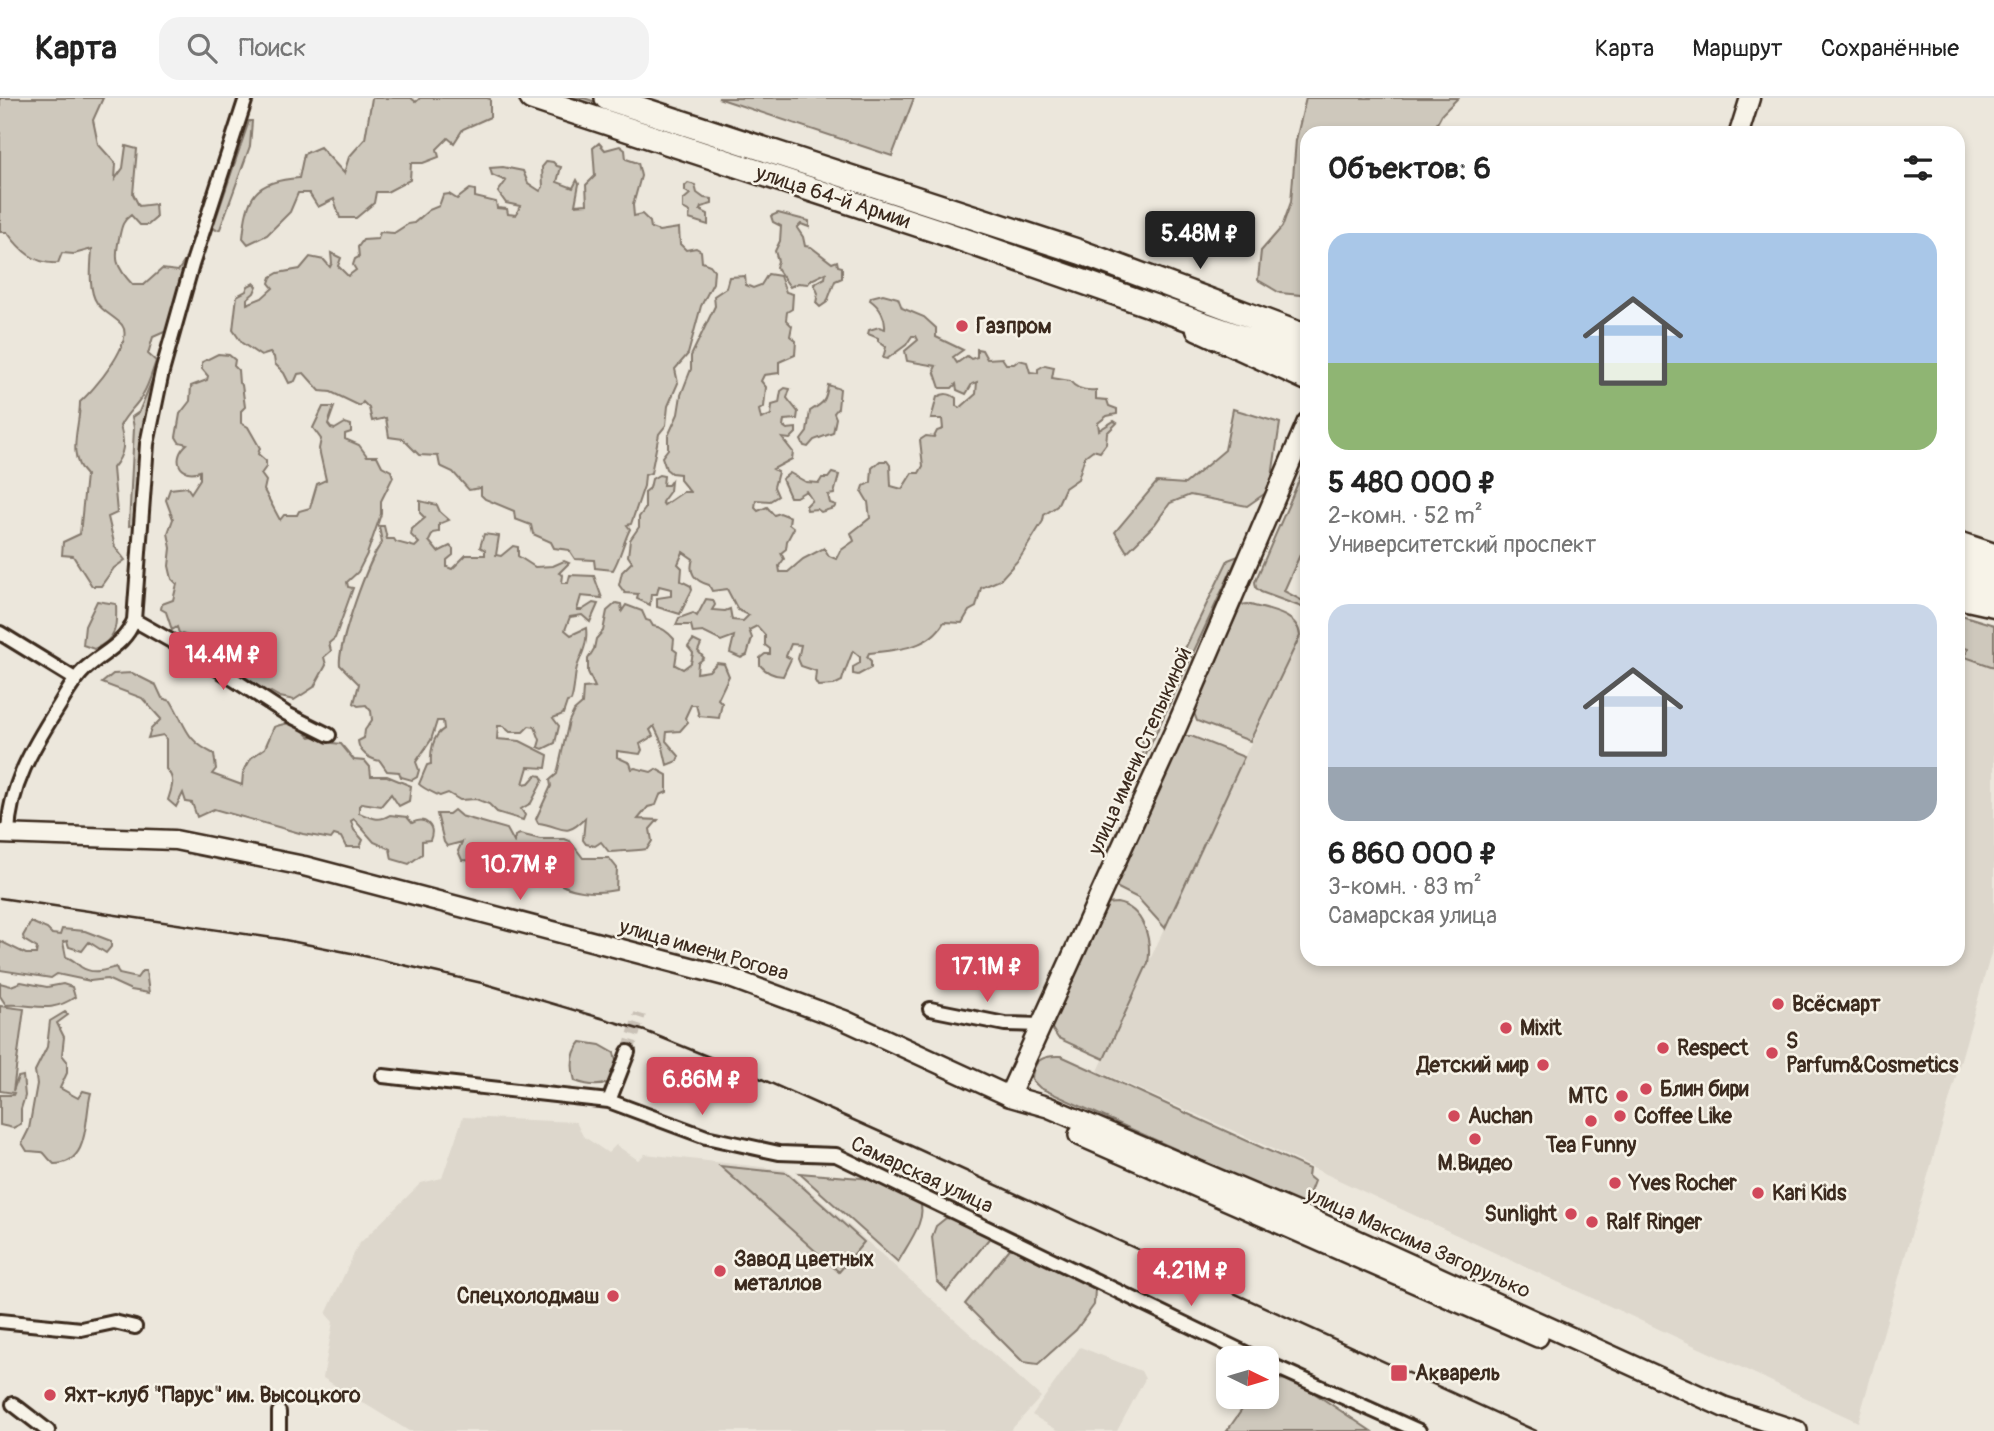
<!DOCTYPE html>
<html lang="ru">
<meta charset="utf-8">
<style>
:root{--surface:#fff;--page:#f2f2f2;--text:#222;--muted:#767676;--line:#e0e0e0;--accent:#d1495b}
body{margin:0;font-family:Pangolin,sans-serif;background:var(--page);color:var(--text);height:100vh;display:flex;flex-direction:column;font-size:26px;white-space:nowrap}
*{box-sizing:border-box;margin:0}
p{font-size:23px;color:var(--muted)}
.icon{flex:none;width:38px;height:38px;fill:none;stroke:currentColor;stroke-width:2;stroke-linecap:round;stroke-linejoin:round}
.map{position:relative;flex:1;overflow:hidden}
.side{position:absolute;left:1300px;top:28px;width:665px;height:840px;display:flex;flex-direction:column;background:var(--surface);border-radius:21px;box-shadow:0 4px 10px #0003}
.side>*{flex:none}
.needle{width:46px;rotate:95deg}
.buttons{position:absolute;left:1216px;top:1248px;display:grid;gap:14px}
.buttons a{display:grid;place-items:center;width:63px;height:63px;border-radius:14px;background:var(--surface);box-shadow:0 4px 10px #0003;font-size:35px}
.price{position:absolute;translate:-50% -60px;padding:0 16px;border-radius:7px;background:var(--accent);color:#fff;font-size:23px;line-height:46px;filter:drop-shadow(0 2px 4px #0008)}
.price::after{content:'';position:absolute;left:50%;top:42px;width:21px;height:16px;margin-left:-10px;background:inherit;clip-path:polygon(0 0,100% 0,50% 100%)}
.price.active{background:#222;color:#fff}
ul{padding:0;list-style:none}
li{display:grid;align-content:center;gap:14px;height:371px;padding:0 28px}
li span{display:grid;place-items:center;height:217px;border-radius:21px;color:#555}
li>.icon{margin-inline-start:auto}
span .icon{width:126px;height:126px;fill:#fffc;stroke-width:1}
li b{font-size:30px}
h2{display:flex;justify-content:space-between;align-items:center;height:84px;padding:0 28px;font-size:30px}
header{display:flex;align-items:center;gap:42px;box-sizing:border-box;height:98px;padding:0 35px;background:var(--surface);border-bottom:2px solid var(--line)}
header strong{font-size:33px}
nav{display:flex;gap:38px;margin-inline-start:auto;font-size:24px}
.search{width:490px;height:63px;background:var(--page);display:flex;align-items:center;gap:18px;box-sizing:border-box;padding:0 24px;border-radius:21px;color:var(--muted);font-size:26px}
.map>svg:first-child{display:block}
.built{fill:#ddd7cc}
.green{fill:#cec8bc;stroke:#84796d;stroke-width:2}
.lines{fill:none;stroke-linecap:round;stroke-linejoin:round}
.street-tunnel{stroke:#c9c1b6;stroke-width:12;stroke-dasharray:12 6;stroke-linecap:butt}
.street-casing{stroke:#3b2a1e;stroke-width:18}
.secondary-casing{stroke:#3b2a1e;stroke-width:23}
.primary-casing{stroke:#3b2a1e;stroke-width:24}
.highway-casing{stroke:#3b2a1e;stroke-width:28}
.street{stroke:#f7f3e8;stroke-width:12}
.secondary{stroke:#f7f3e8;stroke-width:18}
.primary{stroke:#f7f3e8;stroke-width:19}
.highway{stroke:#f7f3e8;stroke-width:23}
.rail{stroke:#3b2a1e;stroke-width:2.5}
.poi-dot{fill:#d1495b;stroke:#f7f3e8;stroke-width:2.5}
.labels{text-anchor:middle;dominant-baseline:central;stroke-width:5;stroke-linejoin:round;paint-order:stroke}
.street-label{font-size:21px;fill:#3b2a1e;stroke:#f7f3e8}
.poi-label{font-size:21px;font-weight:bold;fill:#3b2a1e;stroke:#f7f3e8;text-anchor:start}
</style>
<header>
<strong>Карта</strong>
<div class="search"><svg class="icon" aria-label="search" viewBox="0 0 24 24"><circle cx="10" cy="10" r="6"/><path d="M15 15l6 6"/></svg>Поиск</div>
<nav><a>Карта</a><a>Маршрут</a><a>Сохранённые</a></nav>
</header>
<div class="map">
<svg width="1994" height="1333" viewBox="0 0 1994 1333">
<rect width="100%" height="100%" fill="#ece7dc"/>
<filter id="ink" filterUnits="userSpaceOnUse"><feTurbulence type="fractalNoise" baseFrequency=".0143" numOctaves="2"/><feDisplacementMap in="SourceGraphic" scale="14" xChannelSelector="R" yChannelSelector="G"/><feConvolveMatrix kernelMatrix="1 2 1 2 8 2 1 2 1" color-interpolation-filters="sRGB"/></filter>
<g filter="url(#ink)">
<!-- built -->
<path class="built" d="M1307,525V861H1958V550L1994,561V845L1858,1324L1238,1035L1098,973Z
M463,1019L576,1024L583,1038L608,1055L616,1047L638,1062L645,1056L787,1072L1041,1299L1010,1333H409L323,1280L333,1224L326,1216L358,1147L421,1085L442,1080Z
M1080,1249L1141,1273L1145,1281L1117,1333H1059L1032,1317Z"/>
<!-- green -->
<path class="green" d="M0,0H103L93,22L98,46L116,66L115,81L123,70L126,48L137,51L133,96L139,108L155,106L156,120L148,127H140L131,117C123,123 122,127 120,136C114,161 115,168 133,187H144L162,171L178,173L190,155L169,232L153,239L148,256L156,263C152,274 149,286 143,296C138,307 127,314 120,328C125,345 125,356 113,370L117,415L108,419L115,449L125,462L114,470L101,488H92L73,458L62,457L63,444L80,436L86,377C66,357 80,330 80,304C93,293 135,244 122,227C115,219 103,214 97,205C88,192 91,167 92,151L74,156L62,155L58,165C35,167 20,152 7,134H0Z
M372,0H411L416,4L420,0H487L490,1V19L463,31L454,45L448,40L437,51L439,59L423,65H411L410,82L387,94H376L374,105L356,120H340L334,101L318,109L309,95H298L290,114L267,137L248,146L243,140C247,98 254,83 299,80L304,56L320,49L344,75L349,59L365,41Z
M566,0H584L1129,182L1138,189H1126Z
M718,0H914L892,58Z
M1306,0H1458L1442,16L1432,35H1307V201L1301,197L1280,195L1258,182L1261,153L1282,129L1291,104L1296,42Z
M249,23H252L250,48L220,131L216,132L213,129Z
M599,45L605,52L620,48L625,52L626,61L638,65L641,78L633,107L634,118L642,116L650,124L651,130L659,133L679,130L680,146L686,152L696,150L701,153L702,164L710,167L714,172L713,185L701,208L688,256L675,271L678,285L668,308L666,327L659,336L651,375L645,377L644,388L631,426L627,427L630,431C623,445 621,458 613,472L595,470L594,462L575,461L569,452L554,450L551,444L533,436L531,427L515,421L514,413L485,401L481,397V390L469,392L453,374L440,368L438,358L419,357L403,341L389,339L386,320L372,323L369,310L363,304L360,308L331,294L320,293L304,275L298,276L295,283L289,285L284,275L275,266L274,259L270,255L261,258L242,245L233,232L237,198L246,193L248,188L254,185L257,188L254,195L247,201V206L262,200L273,190L269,185L271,179L278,175L300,171L310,159L324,162L330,169L332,165L331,155L341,160L338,168L348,178L356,172L353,167L355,161L359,159L358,149L363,142L378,141L380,134L394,135L408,126L414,125L429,112L439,108L443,97L449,96L457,101L470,91L475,92V99L496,104L497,110L507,111L508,116L516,117L520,108L506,105L498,94L506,83L492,77L490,70L503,69L523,73L528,85L540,93L543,89L542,69L547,63L553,64L557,68L561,69L557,84L573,90L577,82L579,86L575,107L587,106L586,87L595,78L593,50Z
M688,85L695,87L697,95L704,100L712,101V106L701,109L700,112L708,116V127L689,121L690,114L683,110V102L690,96L685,93V88Z
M778,115L809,123V129L801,126L797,130L803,139L805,148L811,149L832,165L837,163L838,168L842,169V180L835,183L827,204L820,209L816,205L818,195L814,186L825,180L826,175L811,182L808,186L798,185L790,189L776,169L778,163L775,153L780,143L781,128L773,124L771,118Z
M768,176L780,178L786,194L793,196L792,211L787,214L786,222L792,228L790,238L796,243L795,257L779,264V275L764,277L761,283L766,289L764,309L759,312L761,321L771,317L772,307L779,305L781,293L785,290L790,291L787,300L798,314L797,321L784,322L783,328L787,331L796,330V335L790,341L782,340L793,354L792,361L773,371L778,374L774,389L778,398L770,403L756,402L755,410L758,413L767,409L774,417L780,415L790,419L789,426L794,430L787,443L786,451L781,455L784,461L779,468L780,474H788L803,461L824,450L829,458L836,461L840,453L854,443L851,435L870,420L868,404L862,394L864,388L871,384L872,370L880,363H887L890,367L891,388L902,391L912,375H919L923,368L920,342L926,338L934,339L937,333L943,331L942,321H931L937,299C944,295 949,295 956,300V308L960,310L976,296L977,284L972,286L966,296L957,292L956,286L952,290H940L934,272L936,268L907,263L905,253L918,242L916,238H912L906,247L887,261L883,260L886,249L878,243V240L868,236L869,232L879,229L885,231C886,220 880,209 870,202L871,199L883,196L898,200L902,210L924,219L936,230V239L963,252L953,259L957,265L967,258L971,261L977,259V251L982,252L987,261L1002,260L1006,266H1014L1019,262L1027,264L1030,274L1038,275V271L1045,267L1054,269L1052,280L1070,283C1076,291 1086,293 1096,292V301L1107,302L1109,308L1117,311V316L1107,318L1098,325L1099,332L1114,323L1117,325L1107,335L1106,346L1100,354L1093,352L1085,358L1078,381L1065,390L1057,408L1044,417L1043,423L1020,460L1000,482L981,490L976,509L969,513L962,525L944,524C929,551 896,552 869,555L867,559L871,563V570L858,577L853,576V569L860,565V559L853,553C852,555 842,580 842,583L834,587L818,588L815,583L816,573L801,568L798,561L801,547L791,546L786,558L791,561L783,578C774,578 766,574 760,567V560L765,556H770V551L765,547V537L757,528L749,532L752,540L747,557L741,560L730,555L734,538L721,543L703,534L693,535L691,527H676L679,520L693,515L697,518L706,501L713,502L715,507L712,512L725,513L730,511L732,522L743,523L749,517L738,512L727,491L712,493L709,487C695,483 688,475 693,461L683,454L678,466L682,470L681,483L691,488L692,492L680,516L657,509V500L671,498V491L659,488L657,496H651L650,507L637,501L638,496L625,495L619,487L622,474L632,464L628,458L630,442L639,429V419L645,411V394L650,390L652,381L659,377L664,378L663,387H668L671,383L670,393L662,404L664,407L683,394H690L680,382V376L671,375L666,371L662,359L668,351V338L678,316L681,297L691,271V258L715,208L714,198L726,190L729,179L745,178L746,187L753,190L761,187Z
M218,256L229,257L235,262L234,268L238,272L239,285L242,287L245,309L241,313V325L248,329L260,350L258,356L266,363V369L261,376L266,383L264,392L280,422L284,417H297L299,413L310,410L317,386L326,382L319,351L321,341L313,330L323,309H334L328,326L331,330L335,331L345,325L351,327V334L345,336V341L359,347L367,358H377L382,368L391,373L393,379L381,403V416L367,456L358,474L347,484L348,489L353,490L335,540L329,545L331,553L324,559L326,567L314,589L294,602L280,599L271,594L265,596L238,580L241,573L253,571C244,566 243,561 232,564L203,550L200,542L179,535L177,529L172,532L166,514L161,511L162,506L173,502L177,486L172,481L169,468L171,450L168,435L173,421L166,402L170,391L187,389L191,395L200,381V373C179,380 171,360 187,346L179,344L176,339L180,316L190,303L191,288L207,282L208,278L202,271V264Z
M155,275L140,347L133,427L129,428L134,330L132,319L139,314Z
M828,287L840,291L838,310L834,315L836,320L833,335L814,342L808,349L804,348L801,342L807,334L810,313C823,305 826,304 828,287Z
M1233,311L1280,325L1270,392L1247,408L1190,397L1170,405L1155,426L1127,454L1115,434L1157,384L1185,386L1225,352Z
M1307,364V441L1284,493L1307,505V511L1261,494L1256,490L1255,484Z
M790,375L806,384L819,385L822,380H828L832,375L839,377L834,396L828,397L830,405L836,407L834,410L821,414L817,411L807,412L806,408L812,402L806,393L796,399H790L782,381Z
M420,403L437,407L440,414L449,422L439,426V434L433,435L429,443L438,454L450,448L453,451V457L447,462V469L452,471L466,457H485V452L480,449L484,436L499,438L496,457L501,458L513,448L518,449V458L535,469L553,468L564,463L569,465L559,475L563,477L562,485H568L570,477L594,478L602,500L581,498L577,512H582L593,505L598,506L590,524L582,517L570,519L565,532L571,537L586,530C588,546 582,555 577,569C574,579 575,592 571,603L567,604L563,616L553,620L559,628L555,645L543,651L538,649L540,642L535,629L529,628L523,634H510L503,628H498L497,641L520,643L548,657L546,670L528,669L523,686L529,685L536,677L541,678L543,682L531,705L521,711L525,717L523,722L497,714L489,706L476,701L460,702L448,695L440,698C436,696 422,690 419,686L427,667L431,666C430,654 433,637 444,631L443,623H437L431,642L416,664L419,672L417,679L412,682L401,679L399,674L387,673L380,663C369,661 359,654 358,643L364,640L365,632L372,622L371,613L366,607L358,608L354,605L359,586L340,567C337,551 369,458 382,445L379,428H384L387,441H394L396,444L415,449L419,445L411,437L412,431L425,420L420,415Z
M1238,458L1143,663L1142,639L1228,462Z
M97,503L116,506C117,528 117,542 94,551L83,547L85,528Z
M616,505L621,506L622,513L626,507L642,513L646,522L650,523L653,528C662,529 668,534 674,541L673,551L677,554L675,567L683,571L691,565L693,555L688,549L693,542L701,546L698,553L704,560L698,565L697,575L709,573L717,565L724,566L729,578L718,601L722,605L719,620L699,618L696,607H691L685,620L688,624L680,633L667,634L666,643L679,658L677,663L667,667L662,645L654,628L650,632L653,638L640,646L642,652L640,656L617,653V659L630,665L632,671L635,670L651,674L656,671L667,677V694L660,697L656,707L648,709L638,721L658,722L650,731L652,743L647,751C633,753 623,753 609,754L601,744L595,748L586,746L583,742L585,720C564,742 562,727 538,725L536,721L551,688L550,682L557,676L569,623L574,613L582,606L583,590L595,589L588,574V561L594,551L596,541L603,533L607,513Z
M1247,506C1266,512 1299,515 1300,538L1250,643L1197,623L1193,612L1241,507Z
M1958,516L1994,527V569L1965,559L1968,551L1958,548Z
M132,575L156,587L162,600L171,603C187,629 184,641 214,656L216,671L212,676L242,687L243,675L251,660L265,650L274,629C294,621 297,627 310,639L324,636L333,645L341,646L354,662L365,663L370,669L371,678H387L411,688L409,703L399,708L391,696L381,708L362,705L359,708V715C372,720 379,724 390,717L407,719L412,725C425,718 436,728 430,742L422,743V756L409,766L392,761L390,751L374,744L354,721L351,723L354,732L363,742L360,749H346L341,739L334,737L331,741L303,736L214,711L197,719L192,705L186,704L183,695L176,709L168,702C172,689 176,681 166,671V641L163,637L148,640L151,631L161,621L142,600L102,585L113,576Z
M1184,638H1191L1244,659L1165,830L1138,800L1116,789L1115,783Z
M454,712L461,718L507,731L514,744L515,738L520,736L540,741H565L570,743L583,760H609L617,770L616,792C598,796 566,795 553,780L537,781L514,775L495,782L488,780L476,763L462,762L458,753L462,744L447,748L444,744L437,716H449Z
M1117,805C1144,810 1152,842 1148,865L1104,961L1058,940L1051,929L1106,806Z
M31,824L47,831L52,836L60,837L62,831L85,833L111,843V849L106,855L89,844L82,853L69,849L67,843L63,844L66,859C73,861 75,864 81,869C93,877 105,872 116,869L119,876L137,880L142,873H146L149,895L131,892L107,881L90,883L57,876L51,880L0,872V843L26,856H36L37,850L24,842L23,838Z
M21,884L47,889L63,886L72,889L75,899C49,917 33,905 6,907L0,898V885L11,888Z
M0,908L24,911L13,993L18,979L23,978L25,998L21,1011V1026L13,1030L0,1027V997H13L14,995L0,993Z
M65,914L68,917L57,925L64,939L62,957L67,963V975L60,990L78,1000L83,993L91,995C84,1019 91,1066 54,1066C38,1051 51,1055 27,1053L22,1045L29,1031L37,986L35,973L47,949L50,923Z
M581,944L600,947L614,955C625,988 600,992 575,983C571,969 571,955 581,944Z
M1061,958L1309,1071L1308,1078L1314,1083L1304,1109L1040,990L1032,982C1032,962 1043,957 1061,958Z
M720,1068L787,1075L864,1144L839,1174Z
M799,1075L873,1081L919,1102C929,1120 907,1147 898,1164Z
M946,1120L961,1121L992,1137L947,1193L937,1183L932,1139L936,1128Z
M1012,1148L1095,1191L1094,1207L1076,1232L1038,1266L1023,1264L965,1206Z
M1293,1281L1371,1333H1227L1251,1299L1267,1298V1282Z"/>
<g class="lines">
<!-- street-tunnel -->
<path class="street-tunnel" d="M628,954L640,916"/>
<!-- street casing -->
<g class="street-casing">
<path id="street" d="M134,522L196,557L287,616L329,637
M0,535L75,581
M8,736C9,689 33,649 57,611C66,597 73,582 85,571C103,554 125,547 134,522L147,346L162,274L192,167L246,0
M930,911L1005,926L1041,927
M383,978L609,1003L706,1039L779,1055L836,1057L1256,1260
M609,1003L628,954
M0,1223L81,1231L114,1224L135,1229
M1267,1265L1419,1333
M13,1306L48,1333
M279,1314V1333"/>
</g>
<!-- secondary casing -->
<g class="secondary-casing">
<path id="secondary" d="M1739,35L1750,0
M1196,232L1307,283
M1958,443L1994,455
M1958,501L1994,509
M0,736L175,742L304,768L725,878L844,922L1009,998"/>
</g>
<!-- primary casing -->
<g class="primary-casing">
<path id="primary" d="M1307,325L1177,628L1009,998L1048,1009L1304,1118L1724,1309L1797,1333
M1079,1037L1538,1239"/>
</g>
<!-- highway casing -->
<g class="highway-casing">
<path id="highway" d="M532,0L935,132L1307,262
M607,0L1080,154L1307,239
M1958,460L1994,470
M1958,482L1994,491"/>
</g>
<!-- street -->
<use href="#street" class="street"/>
<!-- secondary -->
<use href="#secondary" class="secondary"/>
<!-- primary -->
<use href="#primary" class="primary"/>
<!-- highway -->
<use href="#highway" class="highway"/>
<!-- rail -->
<path class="rail" d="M0,800L280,841L351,855L482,885L645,933L739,971L896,1041L1536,1333"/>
</g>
</g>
<!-- markers -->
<g class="poi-dot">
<circle cx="962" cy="228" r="7"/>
<circle cx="1778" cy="906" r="7"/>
<circle cx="1506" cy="930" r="7"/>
<circle cx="1663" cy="950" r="7"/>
<circle cx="1772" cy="955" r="7"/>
<circle cx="1543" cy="967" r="7"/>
<circle cx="1646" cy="991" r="7"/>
<circle cx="1622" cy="998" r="7"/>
<circle cx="1454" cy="1018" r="7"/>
<circle cx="1620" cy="1018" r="7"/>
<circle cx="1591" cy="1023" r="7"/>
<circle cx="1475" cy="1041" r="7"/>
<circle cx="1615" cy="1085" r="7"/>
<circle cx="1758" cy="1095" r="7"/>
<circle cx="1571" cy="1116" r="7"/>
<circle cx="1592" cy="1124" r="7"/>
<circle cx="720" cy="1173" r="7"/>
<circle cx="613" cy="1198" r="7"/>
<rect x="1390" y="1266" width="18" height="18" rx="3.5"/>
<circle cx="50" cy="1297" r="7"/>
</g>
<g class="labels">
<!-- street labels -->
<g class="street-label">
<text transform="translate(833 99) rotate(18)">улица 64-й Армии</text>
<text transform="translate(1140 653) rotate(-66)">улица имени Степыкиной</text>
<text transform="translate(704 852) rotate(16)">улица имени Рогова</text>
<text transform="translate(922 1077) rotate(25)">Самарская улица</text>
<text transform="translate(1418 1145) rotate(24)">улица Максима Загорулько</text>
</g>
<!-- poi labels -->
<g class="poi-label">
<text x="976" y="228">Газпром</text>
<text x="1792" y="906">Всёсмарт</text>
<text x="1520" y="930">Mixit</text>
<text x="1786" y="943">S<tspan x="1786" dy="24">Parfum&amp;Cosmetics</tspan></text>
<text x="1677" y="950">Respect</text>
<text x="1529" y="967" text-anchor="end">Детский мир</text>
<text x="1660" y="991">Блин бири</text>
<text x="1608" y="998" text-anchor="end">МТС</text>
<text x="1468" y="1018">Auchan</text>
<text x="1634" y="1018">Coffee Like</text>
<text x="1591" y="1047" text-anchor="middle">Tea Funny</text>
<text x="1475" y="1065" text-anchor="middle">М.Видео</text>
<text x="1629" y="1085">Yves Rocher</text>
<text x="1772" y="1095">Kari Kids</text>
<text x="1557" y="1116" text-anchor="end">Sunlight</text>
<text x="1606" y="1124">Ralf Ringer</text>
<text x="734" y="1161">Завод цветных<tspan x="734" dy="24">металлов</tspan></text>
<text x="599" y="1198" text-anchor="end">Спецхолодмаш</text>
<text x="1415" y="1275">Акварель</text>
<text x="64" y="1297">Яхт-клуб "Парус" им. Высоцкого</text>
</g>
</g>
</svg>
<div class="buttons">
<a><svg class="needle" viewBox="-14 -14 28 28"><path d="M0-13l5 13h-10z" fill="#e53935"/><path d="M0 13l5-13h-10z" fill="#767676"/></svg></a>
</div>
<b class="price active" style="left:1200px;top:173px">5.48M ₽</b>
<b class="price" style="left:223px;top:594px">14.4M ₽</b>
<b class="price" style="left:520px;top:804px">10.7M ₽</b>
<b class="price" style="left:987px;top:906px">17.1M ₽</b>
<b class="price" style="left:702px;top:1019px">6.86M ₽</b>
<b class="price" style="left:1191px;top:1210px">4.21M ₽</b>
<section class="side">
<h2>Объектов: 6<svg class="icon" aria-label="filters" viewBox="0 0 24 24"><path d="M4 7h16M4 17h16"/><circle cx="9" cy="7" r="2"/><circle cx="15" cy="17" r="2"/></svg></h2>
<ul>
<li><span style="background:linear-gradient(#a9c7e8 60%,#8fb573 0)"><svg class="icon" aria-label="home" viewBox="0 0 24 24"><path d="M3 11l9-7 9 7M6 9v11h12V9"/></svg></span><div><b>5 480 000 ₽</b><p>2-комн. · 52 m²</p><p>Университетский проспект</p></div></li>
<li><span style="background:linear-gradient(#c9d6e8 75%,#9aa5b1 0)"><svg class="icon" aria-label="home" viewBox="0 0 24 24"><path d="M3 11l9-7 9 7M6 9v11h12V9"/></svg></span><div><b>6 860 000 ₽</b><p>3-комн. · 83 m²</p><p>Самарская улица</p></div></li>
</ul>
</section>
</div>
